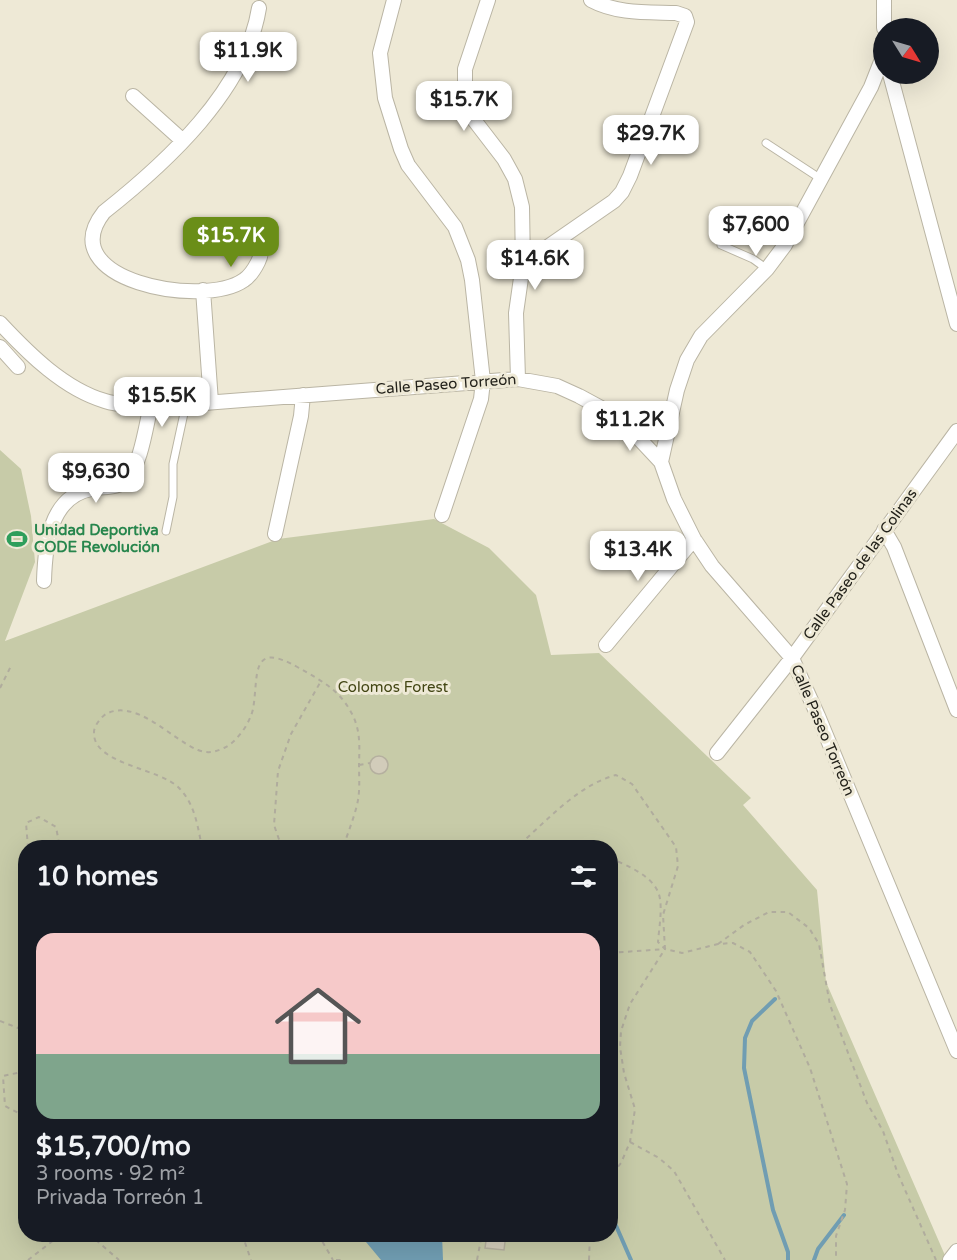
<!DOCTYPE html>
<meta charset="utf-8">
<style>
:root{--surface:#171b24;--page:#20242c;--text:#f1f3f6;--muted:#9ea1a6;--line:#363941;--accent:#6a8e18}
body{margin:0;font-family:"Varela Round",sans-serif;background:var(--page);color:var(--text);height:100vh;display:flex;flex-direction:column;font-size:22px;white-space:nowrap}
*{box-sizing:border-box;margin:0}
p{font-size:20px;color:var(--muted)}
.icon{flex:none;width:33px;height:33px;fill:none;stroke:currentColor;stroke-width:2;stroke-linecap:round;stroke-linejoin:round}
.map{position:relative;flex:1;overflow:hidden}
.details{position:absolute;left:18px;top:840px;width:600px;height:402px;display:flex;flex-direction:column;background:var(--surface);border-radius:24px;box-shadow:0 6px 24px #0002}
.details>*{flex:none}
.needle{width:39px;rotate:127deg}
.controls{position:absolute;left:873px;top:18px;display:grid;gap:12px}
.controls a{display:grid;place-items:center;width:66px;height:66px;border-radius:50%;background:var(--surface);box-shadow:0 6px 24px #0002;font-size:30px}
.price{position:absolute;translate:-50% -51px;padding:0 14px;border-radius:12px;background:#fff;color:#222;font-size:20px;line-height:39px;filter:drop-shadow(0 2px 3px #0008)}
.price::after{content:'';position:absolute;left:50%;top:36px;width:18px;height:14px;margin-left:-9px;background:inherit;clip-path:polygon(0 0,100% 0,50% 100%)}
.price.on{background:var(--accent);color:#fff}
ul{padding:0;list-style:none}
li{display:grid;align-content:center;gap:12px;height:318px;padding:0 18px}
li+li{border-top:2px solid var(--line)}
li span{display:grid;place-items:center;height:186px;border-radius:18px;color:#555}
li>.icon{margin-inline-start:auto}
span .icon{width:108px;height:108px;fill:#fffc;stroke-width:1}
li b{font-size:26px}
h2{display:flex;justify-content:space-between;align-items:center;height:72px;padding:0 18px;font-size:26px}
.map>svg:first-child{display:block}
.green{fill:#c7cba8;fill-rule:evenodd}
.water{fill:#709db2}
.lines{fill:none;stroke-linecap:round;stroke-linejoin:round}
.stream{stroke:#709db2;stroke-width:4}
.building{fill:#d2ccba;stroke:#b5b09f;stroke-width:1.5}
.service-casing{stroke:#bab5a4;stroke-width:9}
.minor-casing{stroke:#bab5a4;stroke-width:16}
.path{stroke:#b0ac9d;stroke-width:2;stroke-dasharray:4.5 4.5;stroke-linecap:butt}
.service{stroke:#fff;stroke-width:7}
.minor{stroke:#fff;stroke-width:14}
.labels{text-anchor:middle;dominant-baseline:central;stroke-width:6;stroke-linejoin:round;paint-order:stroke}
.street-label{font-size:15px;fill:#23221b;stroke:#eee9d6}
.leisure-label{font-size:15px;font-weight:bold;fill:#27864d;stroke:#eee9d6;text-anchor:start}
.park-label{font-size:15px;fill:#424513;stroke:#eee9d6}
</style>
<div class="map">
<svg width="957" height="1260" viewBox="0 0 957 1260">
<rect width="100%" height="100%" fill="#eee9d6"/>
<!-- green -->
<path class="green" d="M0,450L21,469L31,516L35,562L5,641L278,539L434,519L489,548L536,595L551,655L599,653L751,798L743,805L817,890L826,982L947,1260H0ZM26,848H610V1234H26Z"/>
<!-- water -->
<path class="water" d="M367,1235H442L443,1260H381L366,1242Z"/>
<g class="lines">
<!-- stream -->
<path class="stream" d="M775,999L752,1021L745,1038L744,1068L773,1210L788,1252V1260
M610,1212L631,1260
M814,1260L818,1249L844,1215"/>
</g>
<!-- building -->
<path class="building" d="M370 765a9 9 0 1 1 18 0a9 9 0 1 1-18 0Z
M487,1234H506L504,1250L485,1248Z"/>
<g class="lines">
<!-- service casing -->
<g class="service-casing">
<path id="service" d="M766,143L821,179
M721,245L753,259L767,269
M166,531L173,497V464L186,404"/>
</g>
<!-- minor casing -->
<g class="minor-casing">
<path id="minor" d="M394,0L380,53L385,98L401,149L408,165L455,227L468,260L472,280L483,381L481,399L442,515
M488,0L465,69V92L471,116L504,159L515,179L522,207L523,264L516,313L518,379
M884,0V28
M890,74L957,324
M133,96L183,141
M251,234C260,241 264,250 258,262C255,268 250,276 244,280C203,309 50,280 104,212C166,163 246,90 259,8
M523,264L614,201L622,192L630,176L687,22L685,16L676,13C647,12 617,14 591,0
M203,290L211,402
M0,323C29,354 64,389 105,401C124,407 146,405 166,406L518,379L557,386L579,396L603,409L631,430L661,462L674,499L694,539L712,566L792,658L818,716L957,1051
M0,347L18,367
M661,462L677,390L687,360L701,336L767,269L785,245L871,87L884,54
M884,530L894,547L957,710
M275,534L301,416L303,395
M44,581C45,547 49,497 91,489C103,486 117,489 126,480C141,466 146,425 151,405
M606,645L694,539
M717,753L792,658L957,431
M950,1260L957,1251"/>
</g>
<!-- path -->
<path class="path" d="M0,688L11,666
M359,765L370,763
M520,844C549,819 578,785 616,775L632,784L676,847L678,866L663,915L665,949L630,1004L621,1031L620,1047L624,1073L635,1109L630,1142L621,1163L610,1177
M28,848L26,823L39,817L56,827L60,848
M202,848C198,827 195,805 180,789C162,768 92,765 94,732C94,726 101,717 106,714C136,698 171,739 198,750C208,754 215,752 224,748C237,742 250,723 253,709C259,676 249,639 299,668C315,677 332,686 343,700C360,722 360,737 359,764C359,775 360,789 358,800C355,816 348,832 343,848
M282,848L274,825L278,771L291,734L321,681
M506,848L516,844L537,848
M610,858C628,866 657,877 660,899C662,912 659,929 658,942L665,949L682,953L718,944L733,943L750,952L776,991L810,1068L847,1184L845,1210L836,1236V1260
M718,944L744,925L769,912H788L809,928L819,944L830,1005L867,1103L883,1131L898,1174L936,1260
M610,953L665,949
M0,1021L26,1031
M26,1071L3,1076L5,1106L26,1117
M630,1142L659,1158L674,1171L725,1260
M89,1234L119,1260
M242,1234L251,1260
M318,1234L333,1260
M28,1260L59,1236L66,1234
M336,1260H342
M477,1260L482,1234
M589,1260L590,1234"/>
<!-- service -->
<use href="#service" class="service"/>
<!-- minor -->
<use href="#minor" class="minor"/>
</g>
<!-- icons -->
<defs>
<g id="stadium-bare" transform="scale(1.62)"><path d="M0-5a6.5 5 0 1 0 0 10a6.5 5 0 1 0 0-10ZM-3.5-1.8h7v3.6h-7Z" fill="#2e9e5b" stroke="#eee9d6" stroke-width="2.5" paint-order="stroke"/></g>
</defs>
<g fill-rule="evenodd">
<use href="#stadium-bare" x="17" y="539"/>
</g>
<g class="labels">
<!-- street labels -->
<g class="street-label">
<text transform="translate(446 384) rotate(-4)">Calle Paseo Torreón</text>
<text transform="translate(860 564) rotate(-54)">Calle Paseo de las Colinas</text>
<text transform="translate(823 730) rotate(67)">Calle Paseo Torreón</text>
</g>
<!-- leisure labels -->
<g class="leisure-label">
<text x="34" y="530">Unidad Deportiva<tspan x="34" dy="17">CODE Revolución</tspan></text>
</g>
<!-- park labels -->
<g class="park-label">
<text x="393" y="687">Colomos Forest</text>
</g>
</g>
</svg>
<div class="controls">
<a><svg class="needle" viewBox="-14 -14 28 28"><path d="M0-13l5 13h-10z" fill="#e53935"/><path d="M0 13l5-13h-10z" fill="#9ea1a6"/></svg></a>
</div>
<b class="price" style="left:248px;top:83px">$11.9K</b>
<b class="price" style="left:464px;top:132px">$15.7K</b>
<b class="price" style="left:651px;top:166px">$29.7K</b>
<b class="price" style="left:756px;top:257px">$7,600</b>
<b class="price on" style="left:231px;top:268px">$15.7K</b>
<b class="price" style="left:535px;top:291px">$14.6K</b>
<b class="price" style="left:162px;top:428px">$15.5K</b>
<b class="price" style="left:630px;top:452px">$11.2K</b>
<b class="price" style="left:96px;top:504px">$9,630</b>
<b class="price" style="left:638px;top:582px">$13.4K</b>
<section class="details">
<h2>10 homes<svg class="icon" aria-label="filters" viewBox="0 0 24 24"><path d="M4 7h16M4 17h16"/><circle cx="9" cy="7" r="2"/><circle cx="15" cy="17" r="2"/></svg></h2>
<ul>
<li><span style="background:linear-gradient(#f6c9c9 65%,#7fa58c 0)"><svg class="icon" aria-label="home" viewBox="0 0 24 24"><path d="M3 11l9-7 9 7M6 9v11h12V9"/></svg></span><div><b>$15,700/mo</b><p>3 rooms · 92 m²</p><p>Privada Torreón 1</p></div></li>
</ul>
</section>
</div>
